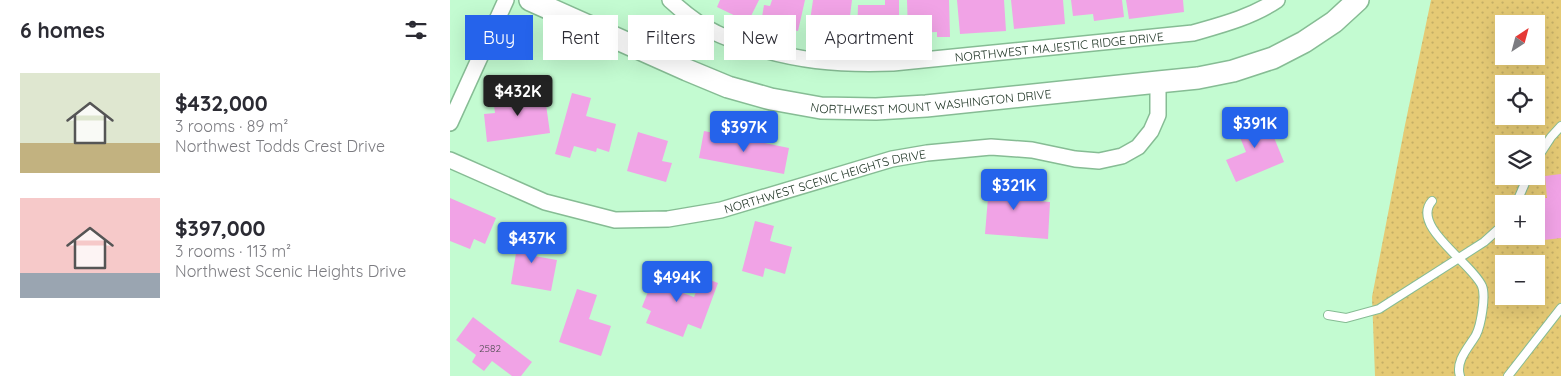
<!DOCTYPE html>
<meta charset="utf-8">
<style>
:root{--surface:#fff;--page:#f2f2f3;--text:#2b2b33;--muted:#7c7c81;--accent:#2563eb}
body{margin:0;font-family:Quicksand,sans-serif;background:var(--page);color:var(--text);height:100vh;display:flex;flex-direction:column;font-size:19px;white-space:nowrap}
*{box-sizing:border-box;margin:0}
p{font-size:16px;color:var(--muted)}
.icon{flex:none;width:28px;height:28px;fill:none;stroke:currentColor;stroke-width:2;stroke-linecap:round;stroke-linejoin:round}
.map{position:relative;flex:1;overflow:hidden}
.sheet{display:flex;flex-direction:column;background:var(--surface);width:450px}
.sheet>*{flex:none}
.hud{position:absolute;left:15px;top:15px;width:475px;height:45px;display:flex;gap:10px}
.needle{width:32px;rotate:36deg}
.buttons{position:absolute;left:1045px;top:15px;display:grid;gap:10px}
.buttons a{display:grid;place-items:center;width:50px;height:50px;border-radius:0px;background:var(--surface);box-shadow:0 5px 20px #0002;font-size:25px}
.price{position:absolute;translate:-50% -42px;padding:0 11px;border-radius:5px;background:var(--accent);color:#fff;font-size:16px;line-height:32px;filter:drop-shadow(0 1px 2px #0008)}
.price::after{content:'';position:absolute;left:50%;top:30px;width:15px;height:11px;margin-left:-8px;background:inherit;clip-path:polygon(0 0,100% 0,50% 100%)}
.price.selected{background:#222;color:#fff}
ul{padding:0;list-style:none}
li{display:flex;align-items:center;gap:15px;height:125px;padding:0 20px}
li span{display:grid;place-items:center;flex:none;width:140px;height:100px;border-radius:0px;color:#555}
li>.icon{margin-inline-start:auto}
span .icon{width:60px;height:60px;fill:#fffc;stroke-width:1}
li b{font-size:21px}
h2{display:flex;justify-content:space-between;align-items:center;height:60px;padding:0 20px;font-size:21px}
.pill{padding:0 18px;border-radius:0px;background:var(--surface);box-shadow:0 5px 20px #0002;font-size:18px;line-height:45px}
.pill.selected{background:var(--accent);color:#fff}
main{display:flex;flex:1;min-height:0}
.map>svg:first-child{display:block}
.green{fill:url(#green-dots);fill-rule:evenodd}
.building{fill:#f1a3e6}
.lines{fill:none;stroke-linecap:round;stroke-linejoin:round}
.service-casing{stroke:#86bc94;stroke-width:10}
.minor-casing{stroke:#86bc94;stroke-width:18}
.secondary-casing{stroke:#86bc94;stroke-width:24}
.service{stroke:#fff;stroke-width:8}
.minor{stroke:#fff;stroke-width:15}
.secondary{stroke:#fff;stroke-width:21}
.labels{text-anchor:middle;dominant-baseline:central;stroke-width:4;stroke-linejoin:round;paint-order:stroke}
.number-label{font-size:10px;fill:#4e4b50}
.street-label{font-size:12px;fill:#182e1e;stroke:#c3fbd1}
</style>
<main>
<section class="sheet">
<h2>6 homes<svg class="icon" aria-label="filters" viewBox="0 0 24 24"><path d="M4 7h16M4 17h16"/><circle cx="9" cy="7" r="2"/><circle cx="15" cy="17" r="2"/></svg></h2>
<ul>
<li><span style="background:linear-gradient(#dfe7d0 70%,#c2b280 0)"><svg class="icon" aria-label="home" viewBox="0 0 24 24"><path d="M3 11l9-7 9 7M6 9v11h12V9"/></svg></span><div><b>$432,000</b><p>3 rooms · 89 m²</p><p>Northwest Todds Crest Drive</p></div></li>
<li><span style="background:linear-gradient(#f6c9c9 75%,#9aa5b1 0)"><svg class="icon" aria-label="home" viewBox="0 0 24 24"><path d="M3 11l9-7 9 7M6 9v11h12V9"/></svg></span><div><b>$397,000</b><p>3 rooms · 113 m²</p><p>Northwest Scenic Heights Drive</p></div></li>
</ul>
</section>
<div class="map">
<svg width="1111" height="376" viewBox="0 0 1111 376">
<defs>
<pattern id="green-dots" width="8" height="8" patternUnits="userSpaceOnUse" patternTransform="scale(1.25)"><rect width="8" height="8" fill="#e5ca75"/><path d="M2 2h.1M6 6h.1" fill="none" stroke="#c4ae65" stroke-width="1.8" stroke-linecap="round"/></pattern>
</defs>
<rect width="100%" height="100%" fill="#c3fbd1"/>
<!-- green -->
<path class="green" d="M981,0H1111V376H925L922,297L955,125ZM1054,24H1086V56H1054ZM1054,84H1086V116H1054ZM1054,144H1086V176H1054ZM1054,204H1086V236H1054ZM1054,264H1086V296H1054Z"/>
<!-- building -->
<path class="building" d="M270,0H309L298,22L267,7Z
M322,0H355L348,31L311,23L314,5L320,6Z
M363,0H402L397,40L358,35Z
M435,0H449V39H407L408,5H435Z
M457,0H499L500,37H487V32L458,33Z
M507,0H554L556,31L510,34Z
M561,0H613L615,24L564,29Z
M621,0H672L674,17L644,21L643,14L623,16Z
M676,0H733L734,12L679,19Z
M94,90L100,133L37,142L34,114L45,113L43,97Z
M122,93L141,98L136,116L166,124L159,152L147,148L146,152L124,146L120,158L105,154Z
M814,113L834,162L786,182L776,160L796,152L785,125Z
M254,131L339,148L334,174L249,158Z
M188,132L218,141L212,161L222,163L216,182L177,171Z
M540,173L566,175L564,199L600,202L598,239L535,234Z
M1111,174V238L1094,240L1090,198H1097L1095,176Z
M0,198L46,218L35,244L24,239L20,249L0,241Z
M305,221L324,226L320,241L342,247L335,274L315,268L313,277L292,271Z
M70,229L88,232L84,256L107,260L101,291L61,284Z
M207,269L238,281L233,293L244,297L252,277L268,283L251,329L238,324L233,337L196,323L201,311L192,307Z
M127,289L147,295L139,319L161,326L151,356L109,342Z
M23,317L82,362L71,376H62L42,361L34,371L22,362L26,355L6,340Z"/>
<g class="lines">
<!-- service casing -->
<g class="service-casing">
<path id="service" d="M1086,160L1101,137L1111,126
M982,201C960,226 1022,263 1032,286C1036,296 1031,325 1026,335C1019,347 1005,361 1010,376
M1066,204L1078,176
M878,315L896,318L929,309L1034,242L1054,224
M1058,376L1111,308"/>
</g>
<!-- minor casing -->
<g class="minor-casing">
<g id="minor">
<path id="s1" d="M220,0C234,13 249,25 266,33C274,37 283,40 292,43C343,61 388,65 443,63L743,33C771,25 802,17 827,0"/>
<path d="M0,123L56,0"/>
<path id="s2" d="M0,160L95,202L165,220L218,219L271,210L442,159L477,153L541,147L582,150L625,159L649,161L672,156L688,147L701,131L708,115V82"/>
</g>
</g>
<!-- secondary casing -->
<g class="secondary-casing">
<g id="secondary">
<path id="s3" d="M80,0L237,70L278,87L321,99L371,108L426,109L476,106L708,82L748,78L783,71L823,58L854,42L884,22L908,0"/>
</g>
</g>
<!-- service -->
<use href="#service" class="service"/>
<!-- minor -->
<use href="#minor" class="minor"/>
<!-- secondary -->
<use href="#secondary" class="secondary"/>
</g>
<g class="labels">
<!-- number labels -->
<g class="number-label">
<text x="40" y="348">2582</text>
</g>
<!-- street labels -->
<g class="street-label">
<text stroke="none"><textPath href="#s1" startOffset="405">NORTHWEST MAJESTIC RIDGE DRIVE</textPath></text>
<text stroke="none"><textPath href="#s3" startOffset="422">NORTHWEST MOUNT WASHINGTON DRIVE</textPath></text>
<text stroke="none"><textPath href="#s2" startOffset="391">NORTHWEST SCENIC HEIGHTS DRIVE</textPath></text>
</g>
</g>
</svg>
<div class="buttons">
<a><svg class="needle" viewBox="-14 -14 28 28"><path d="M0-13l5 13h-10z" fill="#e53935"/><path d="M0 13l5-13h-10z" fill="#7c7c81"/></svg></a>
<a><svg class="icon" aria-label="locate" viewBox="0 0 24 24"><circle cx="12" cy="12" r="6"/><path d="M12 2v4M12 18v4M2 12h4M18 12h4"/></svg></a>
<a><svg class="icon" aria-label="layers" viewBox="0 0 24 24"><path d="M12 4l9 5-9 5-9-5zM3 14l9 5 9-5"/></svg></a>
<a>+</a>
<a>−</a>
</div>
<b class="price selected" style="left:68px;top:117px">$432K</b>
<b class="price" style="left:805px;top:149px">$391K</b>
<b class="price" style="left:294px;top:153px">$397K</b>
<b class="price" style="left:564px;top:211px">$321K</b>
<b class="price" style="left:82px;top:264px">$437K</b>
<b class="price" style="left:227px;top:303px">$494K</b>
<div class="hud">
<a class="pill selected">Buy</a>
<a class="pill">Rent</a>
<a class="pill">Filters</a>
<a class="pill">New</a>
<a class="pill">Apartment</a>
</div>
</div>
</main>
